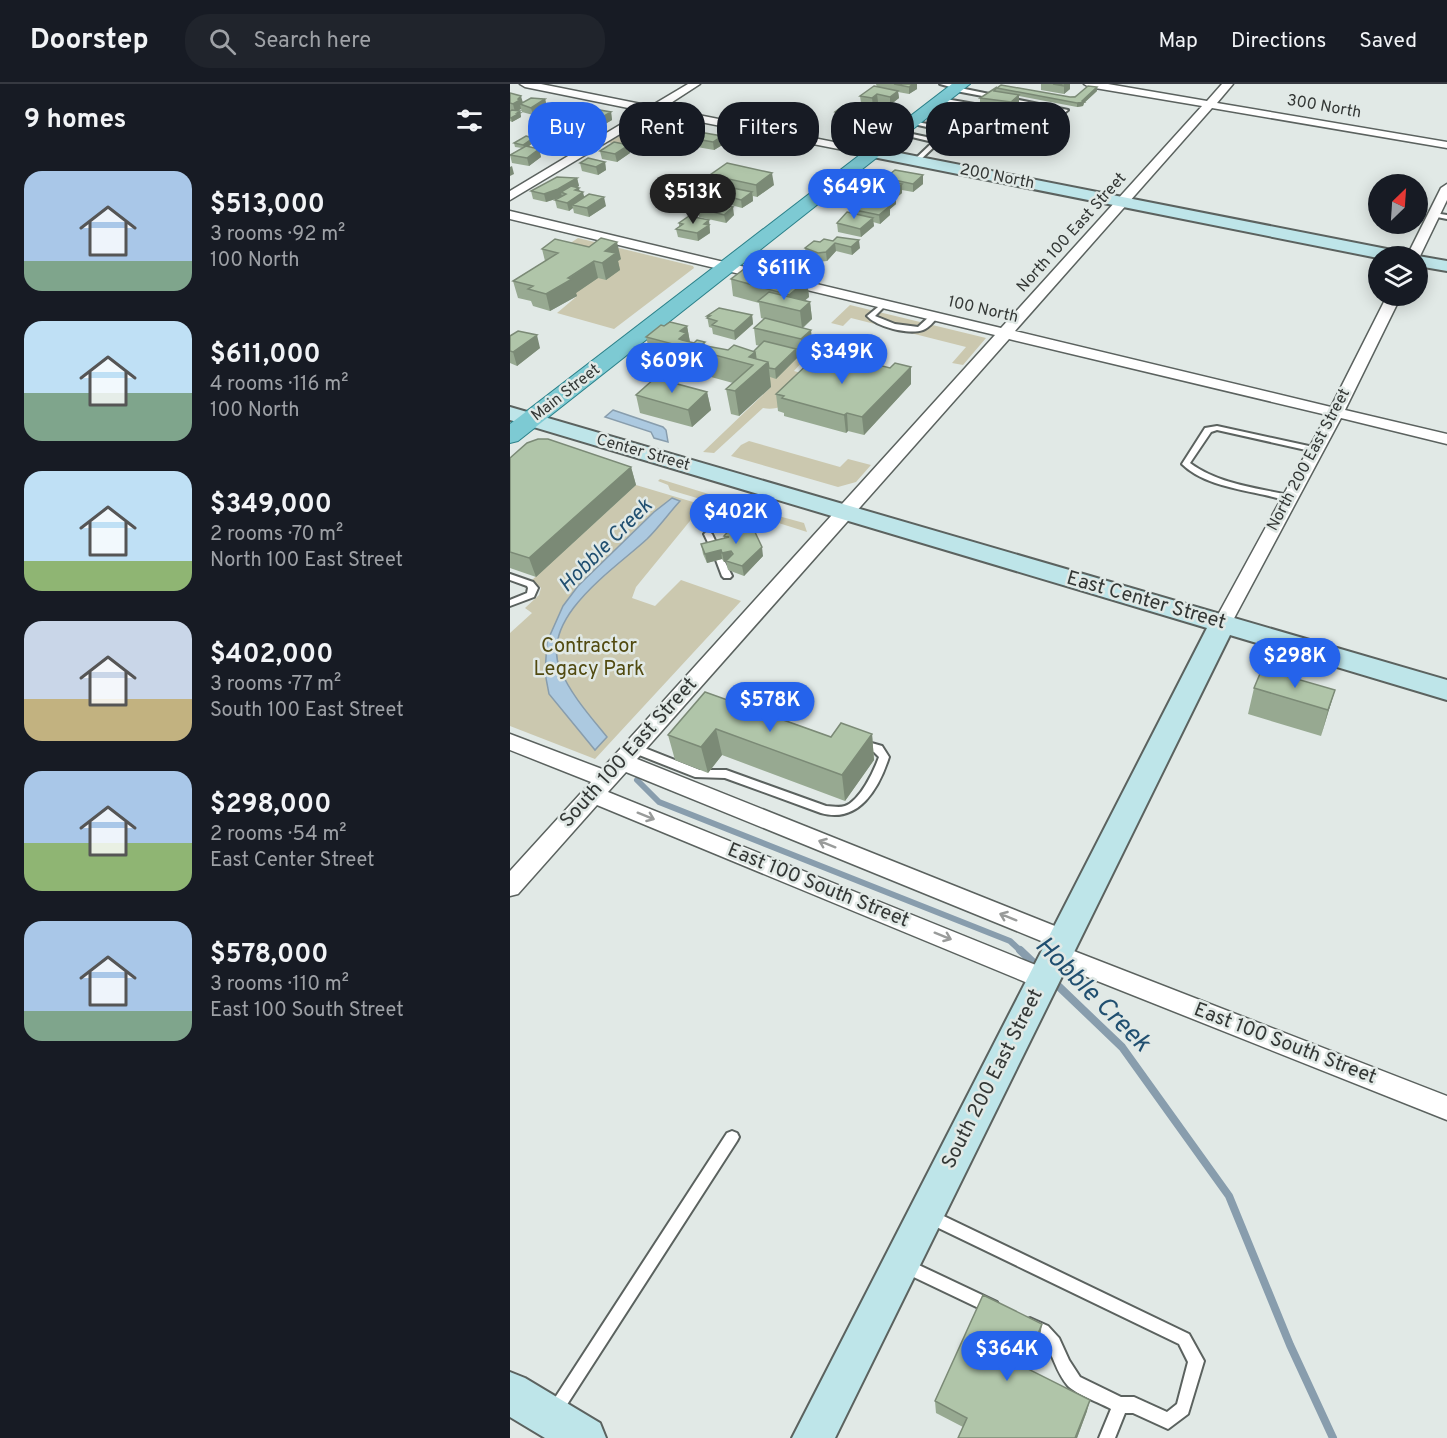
<!DOCTYPE html>
<meta charset="utf-8">
<style>
:root{--surface:#171b24;--page:#20242c;--text:#f1f3f6;--muted:#9ea1a6;--line:#363941;--accent:#2563eb}
body{margin:0;font-family:Overpass,sans-serif;background:var(--page);color:var(--text);height:100vh;display:flex;flex-direction:column;font-size:22px;white-space:nowrap}
*{box-sizing:border-box;margin:0}
p{font-size:20px;color:var(--muted)}
.icon{flex:none;width:33px;height:33px;fill:none;stroke:currentColor;stroke-width:2;stroke-linecap:round;stroke-linejoin:round}
.map{position:relative;flex:1;overflow:hidden}
.drawer{display:flex;flex-direction:column;background:var(--surface);width:510px}
.drawer>*{flex:none}
.guide{position:absolute;left:18px;top:18px;width:570px;height:54px;display:flex;gap:12px}
.needle{width:39px;rotate:25deg}
.fabs{position:absolute;left:858px;top:90px;display:grid;gap:12px}
.fabs a{display:grid;place-items:center;width:60px;height:60px;border-radius:50%;background:var(--surface);box-shadow:0 3px 15px #0003;font-size:30px}
.price{position:absolute;translate:-50% -51px;padding:0 14px;border-radius:21px;background:var(--accent);color:#fff;font-size:20px;line-height:39px;filter:drop-shadow(0 2px 3px #0008)}
.price::after{content:'';position:absolute;left:50%;top:36px;width:18px;height:14px;margin-left:-9px;background:inherit;clip-path:polygon(0 0,100% 0,50% 100%)}
.price.current{background:#222;color:#fff}
ul{padding:0;list-style:none}
li{display:flex;align-items:center;gap:18px;height:150px;padding:0 24px}
li span{display:grid;place-items:center;flex:none;width:168px;height:120px;border-radius:18px;color:#555}
li>.icon{margin-inline-start:auto}
span .icon{width:72px;height:72px;fill:#fffc;stroke-width:1}
li b{font-size:26px}
h2{display:flex;justify-content:space-between;align-items:center;height:72px;padding:0 24px;font-size:26px}
.tag{padding:0 21px;border-radius:24px;background:var(--surface);box-shadow:0 3px 15px #0003;font-size:21px;line-height:54px}
.tag.current{background:var(--accent);color:#fff}
header{display:flex;align-items:center;gap:36px;box-sizing:border-box;height:84px;padding:0 30px;background:var(--surface);border-bottom:2px solid var(--line)}
header strong{font-size:28px}
nav{display:flex;gap:33px;margin-inline-start:auto;font-size:21px}
.search{width:420px;height:54px;background:var(--page);display:flex;align-items:center;gap:15px;box-sizing:border-box;padding:0 21px;border-radius:24px;color:var(--muted);font-size:22px}
main{display:flex;flex:1;min-height:0}
.map>svg:first-child{display:block}
.green{fill:#cbc8af}
.water{fill:#acc9e0;stroke:#889dad;stroke-width:1.5}
.lines{fill:none;stroke-linecap:round;stroke-linejoin:round}
.stream-far1{stroke:#889dad;stroke-width:6}
.stream{stroke:#889dad;stroke-width:8}
.lane-casing{stroke:#5b625f;stroke-width:4}
.street-casing{stroke:#5b625f;stroke-width:3}
.secondary-casing{stroke:#5b625f;stroke-width:4}
.primary-casing{stroke:#2b8089;stroke-width:2}
.lane{fill:#fff;fill-rule:evenodd}
.street{fill:#fff;fill-rule:evenodd}
.secondary{fill:#bee5e9;fill-rule:evenodd}
.primary{fill:#7dcad3;fill-rule:evenodd}
.wall{fill:#97a991}
.shaded-wall{fill:#7b8a76}
.building{fill:#b0c5a9;stroke:#7b8a76;stroke-width:1.5}
.oneway{stroke:#999b9a}
.labels{text-anchor:middle;dominant-baseline:central;stroke-width:5;stroke-linejoin:round;paint-order:stroke}
.far-street-label{font-size:16px;fill:#333735;stroke:#e1e9e6}
.street-label{font-size:20px;fill:#333735;stroke:#e1e9e6}
.park-label{font-size:20px;fill:#514a10;stroke:#e1e9e6}
.water-label{font-size:21px;font-style:italic;fill:#204f70;stroke:#e1e9e6}
.near-water-label{font-size:26px;font-style:italic;fill:#204f70;stroke:#e1e9e6}
</style>
<header>
<strong>Doorstep</strong>
<div class="search"><svg class="icon" aria-label="search" viewBox="0 0 24 24"><circle cx="10" cy="10" r="6"/><path d="M15 15l6 6"/></svg>Search here</div>
<nav><a>Map</a><a>Directions</a><a>Saved</a></nav>
</header>
<main>
<section class="drawer">
<h2>9 homes<svg class="icon" aria-label="filters" viewBox="0 0 24 24"><path d="M4 7h16M4 17h16"/><circle cx="9" cy="7" r="2"/><circle cx="15" cy="17" r="2"/></svg></h2>
<ul>
<li><span style="background:linear-gradient(#a9c7e8 75%,#7fa58c 0)"><svg class="icon" aria-label="home" viewBox="0 0 24 24"><path d="M3 11l9-7 9 7M6 9v11h12V9"/></svg></span><div><b>$513,000</b><p>3 rooms · 92 m²</p><p>100 North</p></div></li>
<li><span style="background:linear-gradient(#bfe0f5 60%,#7fa58c 0)"><svg class="icon" aria-label="home" viewBox="0 0 24 24"><path d="M3 11l9-7 9 7M6 9v11h12V9"/></svg></span><div><b>$611,000</b><p>4 rooms · 116 m²</p><p>100 North</p></div></li>
<li><span style="background:linear-gradient(#bfe0f5 75%,#8fb573 0)"><svg class="icon" aria-label="home" viewBox="0 0 24 24"><path d="M3 11l9-7 9 7M6 9v11h12V9"/></svg></span><div><b>$349,000</b><p>2 rooms · 70 m²</p><p>North 100 East Street</p></div></li>
<li><span style="background:linear-gradient(#c9d6e8 65%,#c2b280 0)"><svg class="icon" aria-label="home" viewBox="0 0 24 24"><path d="M3 11l9-7 9 7M6 9v11h12V9"/></svg></span><div><b>$402,000</b><p>3 rooms · 77 m²</p><p>South 100 East Street</p></div></li>
<li><span style="background:linear-gradient(#a9c7e8 60%,#8fb573 0)"><svg class="icon" aria-label="home" viewBox="0 0 24 24"><path d="M3 11l9-7 9 7M6 9v11h12V9"/></svg></span><div><b>$298,000</b><p>2 rooms · 54 m²</p><p>East Center Street</p></div></li>
<li><span style="background:linear-gradient(#a9c7e8 75%,#7fa58c 0)"><svg class="icon" aria-label="home" viewBox="0 0 24 24"><path d="M3 11l9-7 9 7M6 9v11h12V9"/></svg></span><div><b>$578,000</b><p>3 rooms · 110 m²</p><p>East 100 South Street</p></div></li>
</ul>
</section>
<div class="map">
<svg width="937" height="1354" viewBox="0 0 937 1354">
<rect width="100%" height="100%" fill="#e1e9e6"/>
<!-- green -->
<path class="green" d="M148,34L175,39L134,66L97,58L132,37Z
M68,154L183,182L184,184L104,245L47,229L66,213L63,211L110,175L47,168Z
M340,221L476,254L453,281L442,279L456,263L341,234L333,242L321,239Z
M256,264L293,273L290,275L293,277L284,287L305,293C290,307 276,329 253,324L204,369L193,368L261,303L237,281Z
M239,357L330,383L338,375L361,381L346,398L328,403L221,372L231,361Z
M150,395L218,416L214,422L160,406L158,401L148,397Z
M126,401L193,421L126,503L122,514L145,522L171,496L231,517L85,675L0,642V549L22,529L15,524L29,511L31,504L22,496Z
M239,424L294,439L297,448L237,429L235,427Z"/>
<!-- water -->
<path class="water" d="M103,326L153,343L156,346L158,358L144,354L141,348L95,333Z
M162,414L170,417C159,429 149,443 137,455C106,484 29,533 50,585C61,611 80,632 97,653L85,666L39,610L35,589L37,558L53,522L68,502L144,428Z"/>
<g class="lines">
<!-- stream-far1 -->
<path class="stream-far1" d="M127,696L149,718L500,857L512,868"/>
<!-- stream -->
<path class="stream" d="M510,866L529,884
M543,897L612,963L719,1112L780,1261L823,1354"/>
<!-- lane casing -->
<g class="lane-casing">
<path id="lane" d="M430,0H441L451,3L450,4L558,26L546,36L540,37L432,17L430,14L540,33H543L551,27L446,7L443,5L444,4Z
M429,20L460,29L408,78H404V76L423,58L385,49L388,47L426,55L435,47L399,39L402,37L438,44L444,38L411,30L414,28L447,35L453,30L427,23V21Z
M924,129L937,131V135L922,132L921,131Z
M373,219L376,221L365,232L385,240L408,243L421,231L428,233C423,238 419,244 413,246C399,251 367,243 357,232Z
M707,342L808,364L809,366L805,368L707,346L701,348L680,379C710,401 749,404 783,412V416C774,417 764,413 755,411C728,405 692,400 672,380L695,344Z
M198,447L202,450L210,467L209,469H203L202,467L194,450Z
M210,473L214,476L222,492L220,494H214L212,492L206,476Z
M0,490L23,498L28,504L24,513L0,522V516L17,509L18,504L17,502L0,496Z
M351,656L372,662L379,673C369,704 349,740 311,729L215,694L185,693L119,667L118,664L119,661H127L190,686H216L316,722C322,722 329,724 335,722C350,717 364,687 369,673L364,668L347,663L346,660Z
M222,1047L227,1049L229,1053L227,1057L49,1333L44,1336L39,1333L36,1328L39,1323L217,1049Z
M419,1125L679,1250L694,1277L678,1330L658,1345L623,1329H615L605,1354H589L601,1325C590,1319 566,1310 558,1302C539,1279 547,1261 515,1246L513,1241L515,1236L520,1234L538,1242L549,1254L559,1276L570,1293L611,1313H624L657,1328L667,1320L678,1278L669,1260L414,1137L412,1132L414,1127Z
M396,1175L487,1218L489,1223L487,1228L482,1230L477,1228L391,1187L389,1182L391,1177Z"/>
</g>
<!-- street casing -->
<g class="street-casing">
<path id="street" d="M10,0H31L141,22L178,0H190L153,24L364,66L370,69L364,72L145,29L0,116V107L133,27L15,3Z
M574,0H598L697,17L712,0H723L707,19L937,58V64L702,24L505,247L821,323L877,212H891L835,326L937,350V360L831,334L721,540L719,544L712,546L705,544L703,540L817,331L499,255L127,675L560,848L564,855L560,862L556,864L937,1012V1036L537,877L533,870L537,863L541,861L116,688L98,708L543,888L546,895L543,902L534,906L525,902L87,721L8,810L0,812V787L81,698L0,666V650L92,685L485,251L0,135V127L491,244L692,22L579,3Z
M937,100V116L910,172L908,175V172H897L931,104Z"/>
</g>
<!-- secondary casing -->
<g class="secondary-casing">
<path id="secondary" d="M364,64L887,167L893,168L896,172L868,174L358,72L356,69Z
M904,172H908L937,177V187L908,182V172Z
M0,323L937,596V616L720,551L325,1354H282L697,544L0,336Z
M0,1288L15,1294L90,1339L96,1354H35L0,1333Z"/>
</g>
<!-- primary casing -->
<g class="primary-casing">
<path id="primary" d="M442,0H460L8,357L0,359V340Z"/>
</g>
<!-- lane -->
<use href="#lane" class="lane"/>
<!-- street -->
<use href="#street" class="street"/>
<!-- secondary -->
<use href="#secondary" class="secondary"/>
<!-- primary -->
<use href="#primary" class="primary"/>
</g>
<!-- wall -->
<path class="wall" d="M366,0H407V5L399,10L388,8L389,14L380,21L368,18L363,22L351,19L350,12L367,3Z
M531,0H560V5L554,10L531,6Z
M487,3L560,13L587,7L574,19L573,22L567,23L509,12V19L501,26L470,21V14Z
M0,9L13,18L35,15L37,23L23,31L12,28L11,25L7,27L11,31V33L2,38L0,37V27L1,26H0Z
M495,26V34L484,44L478,43V51L465,62L444,58L443,50L467,41V33L469,32V30Z
M50,27L101,28L102,36L90,43L79,42L74,44L67,43L66,37L52,35Z
M325,28L351,33L344,40L326,36Z
M37,45H62L64,53L54,59L48,56L49,61L39,67L29,65L31,73L19,82L2,79L0,71L12,64L5,63L4,59L23,54L24,58L18,63L26,64L24,57L38,52Z
M151,51H180L182,59L175,63L153,58Z
M186,55L214,60L204,66L187,63Z
M90,67L120,69L107,78L92,75Z
M95,78L96,86L88,91L72,87L70,79Z
M200,91L264,101L247,113L243,112V117L232,124L210,118L208,105H209L202,103Z
M413,91V100L403,108L392,106V109L386,114V120L380,125V131L370,140L363,138L364,142L351,153L328,148L327,139L341,129L340,125L362,119L361,114L365,111V103L375,97V94Z
M67,94L69,102L67,103L74,113L96,122L79,133L64,129L63,124L59,127L47,124L45,116L48,114L36,118L23,115L21,107Z
M188,124L224,131L216,139L189,133Z
M199,136L200,149L188,157L168,153L166,145L169,143V139Z
M314,155L350,164L342,171L326,167L317,177L309,178L296,172L295,164L310,158Z
M32,165L111,175L108,177L110,186L96,196L88,194L66,209L67,212L40,227L23,222L21,217L8,214L3,197L35,177Z
M221,195L297,196L299,213L295,216L300,218L302,235L293,244L303,263L293,273L287,271V274L266,295L260,293L261,303L229,332L221,330L216,305L223,299L142,277L136,253L154,242H177L180,258L184,259L195,258V262L218,266L244,267L250,262L246,261L244,244L254,235L251,234L249,219L223,212Z
M242,231L243,240L225,256L203,250L202,244L199,243L197,232Z
M0,252L30,264L7,282L0,279Z
M401,300L354,351L338,347L336,349L274,332V329L268,327L266,310Z
M197,308L201,326L182,343L130,329L126,311Z
M0,374L121,383L126,401L26,493L0,484Z
M225,440L253,472L234,492L218,486L216,478H214L212,475L197,479L193,470L191,460L214,454V452Z
M744,604L825,606L811,652L738,630Z
M195,608L321,653L362,650L364,676L335,717L212,671L198,689L165,676L158,651Z
M530,1253L517,1284L577,1327L567,1354H448L453,1343L426,1329L425,1317Z"/>
<!-- shaded-wall -->
<path class="shaded-wall" d="M403,0H407V5L399,10V3Z
M556,0H560V5L554,10V2Z
M587,3V7L574,19L573,22L567,23V19L572,17Z
M388,7L389,14L380,21V13Z
M367,10L368,18L363,22L362,14Z
M509,11V19L501,26V18Z
M11,12L13,19L10,20L11,25L5,28L3,20Z
M35,15L37,23L23,31L21,24Z
M350,26L351,33L344,40V33Z
M495,26V34L484,44V36Z
M10,27L11,33L2,38L1,34Z
M101,28L102,36L90,43L89,35Z
M77,34L79,42L74,44L72,37Z
M478,43V51L465,62V54Z
M178,44L182,59L175,63L174,55L171,49Z
M62,45L64,53L54,59L52,51Z
M212,52L214,60L204,66L203,58Z
M47,53L49,61L39,67L37,59Z
M23,54L24,58L15,65L13,61Z
M119,61L120,69L107,78L105,70Z
M29,65L31,73L19,82L17,74Z
M95,78L96,86L88,91L86,83Z
M2,82L4,90L0,92V83Z
M262,89L264,101L247,113L246,101Z
M413,91V100L403,108V100Z
M67,94L69,102L56,110L51,108L52,113L36,118L34,110Z
M392,100V109L386,114V120L380,125V131L370,140L369,131L378,124V118L384,112V107Z
M69,104L70,110L73,108L75,116L62,121L63,124L59,127L57,119L65,106Z
M242,108L243,117L232,124L231,116Z
M94,113L96,122L79,133L77,124Z
M223,123L224,131L216,139L214,131Z
M363,134L364,142L351,153L350,145Z
M199,136L200,149L188,157L187,149L194,140Z
M349,156L350,164L342,171L341,163Z
M107,158L111,175L108,177L110,186L96,196L92,179L95,167Z
M325,159L326,167L317,177L316,168Z
M84,177L88,194L66,209L67,212L40,227L36,210Z
M297,196L299,213L284,226L280,225L279,211Z
M300,218L302,235L292,244L290,227Z
M242,231L243,240L225,256L224,247Z
M177,242L181,264L169,255L170,247Z
M301,246L303,263L293,273L291,255Z
M27,251L30,264L7,282L3,268Z
M286,265L287,274L266,295L265,285Z
M245,268L258,278L261,303L229,332L225,307L243,281L239,273Z
M401,283V300L354,351L352,333Z
M197,308L201,326L182,343L178,326Z
M337,329L338,347L336,349L334,331Z
M121,383L126,401L26,493L19,474Z
M252,463L253,472L234,492L232,482Z
M211,466L212,475L197,479L195,470Z
M221,467L223,476L216,477V478H214L212,469Z
M825,606L817,632L811,652L818,626Z
M206,645L212,671L198,689L191,663Z
M362,650L364,676L335,717L332,691Z
M532,1240L530,1253L513,1294L514,1283Z
M580,1316L577,1327L567,1354H565Z"/>
<!-- building -->
<path class="building" d="M384,0H403L399,3Z
M543,0H556L554,2Z
M491,1L560,13H565L578,2L587,3L572,17L574,18L567,19L487,4Z
M364,2L388,7L380,13L367,10L362,14L350,12Z
M487,3L484,7L509,11L501,18L470,14Z
M0,9L11,12L8,15L10,16L3,20L0,19Z
M21,14L35,15L21,24L10,20Z
M61,21L101,28L89,35L77,34L72,37L65,35L73,31L50,27Z
M333,22L350,26L344,33L325,28Z
M479,23L495,26L484,36L467,33L471,30H469Z
M2,26L10,27L7,29H10L1,34H0V27Z
M457,39L478,43L465,54L443,50Z
M44,41L62,45L52,51L37,45Z
M167,41L178,44L171,49L180,51L174,55L151,51Z
M195,49L212,52L203,58L186,55Z
M34,51L47,53L37,59L24,57Z
M16,52L23,54L13,61L4,59Z
M104,58L119,61L105,70L90,67Z
M16,62L29,65L17,74L0,71Z
M78,74L95,78L86,83L70,79Z
M217,79L262,89L246,101L200,91Z
M385,86L413,91L403,100L375,94Z
M47,93L67,94L48,105L34,110L21,107Z
M372,97L392,100L384,107L365,103Z
M61,102L69,104L65,106L73,108L57,119L45,116L56,110L51,108Z
M213,102L242,108L231,116L209,110L213,106L208,105Z
M369,108L385,112L378,118L361,114Z
M79,110L94,113L77,124L62,121Z
M198,117L223,123L214,131L188,124Z
M349,118H358L380,122L369,131L340,125Z
M337,128L363,134L350,145L327,139Z
M179,132L199,136L194,140L199,141L187,149L166,145L173,140L169,139Z
M327,153L349,156L341,163L325,159L316,168L308,169L295,164L304,157L310,158L314,155L323,157Z
M91,154L107,158L95,167L106,169L92,179L84,177L58,194L62,195L36,210L18,205L23,202L3,197L48,169L32,165L45,155L79,163Z
M238,182L297,196L279,211L221,195Z
M259,208L300,218L290,227L248,217Z
M209,224L242,231L224,247L202,241L207,237L197,234L200,232H197Z
M255,234L301,246L291,255L244,244Z
M160,238L177,242L170,247L176,249L169,255L172,256L184,259L187,256L195,258L191,261L218,266L224,261L245,268L239,273L258,278L225,307L216,305L243,281L136,253L151,241L154,242Z
M8,247L27,251L3,268L0,267V252Z
M254,257L286,265L265,285L259,284L258,278L246,275L245,268L244,267Z
M337,273L380,284L385,279L401,283L352,333L337,329L334,331L272,314L274,312L266,310L304,274L330,281Z
M145,294L197,308L178,326L126,311Z
M28,355H38L121,383L19,474L0,468V374L17,359Z
M225,440L243,444L252,463L232,482L216,477L223,470L221,467L212,469L211,466L195,470L191,460L219,453L214,452Z
M752,585L825,606L818,626L744,604Z
M195,608L321,653L331,639L362,650L332,691L206,645L191,663L158,651Z
M473,1211L532,1240L514,1283L580,1316L565,1354H448L457,1334L425,1317Z"/>
<!-- one-way arrows -->
<defs><path id="oneway-shaft" d="M-6 0H5M1.5-3L5.5 0L1.5 3" fill="none" stroke-width="1.6" stroke-linecap="round" stroke-linejoin="round" transform="scale(1.5)"/></defs>
<g class="oneway">
<use href="#oneway-shaft" transform="translate(136 732) rotate(22)"/>
<use href="#oneway-shaft" transform="translate(317 760) rotate(-158)"/>
<use href="#oneway-shaft" transform="translate(498 833) rotate(-158)"/>
<use href="#oneway-shaft" transform="translate(433 852) rotate(22)"/>
</g>
<g class="labels">
<!-- far-street labels -->
<g class="far-street-label">
<text transform="translate(814 23) rotate(10)">300 North</text>
<text transform="translate(487 93) rotate(11)">200 North</text>
<text transform="translate(562 149) rotate(-48)">North 100 East Street</text>
<text transform="translate(473 226) rotate(13)">100 North</text>
<text transform="translate(56 309) rotate(-38)">Main Street</text>
<text transform="translate(133 369) rotate(16)">Center Street</text>
<text transform="translate(799 376) rotate(-62)">North 200 East Street</text>
</g>
<!-- street labels -->
<g class="street-label">
<text transform="translate(636 517) rotate(16)">East Center Street</text>
<text transform="translate(119 669) rotate(-48)">South 100 East Street</text>
<text transform="translate(308 802) rotate(22)">East 100 South Street</text>
<text transform="translate(775 960) rotate(21)">East 100 South Street</text>
<text transform="translate(483 995) rotate(-63)">South 200 East Street</text>
</g>
<!-- park labels -->
<g class="park-label">
<text x="79" y="563">Contractor<tspan x="79" dy="23">Legacy Park</tspan></text>
</g>
<!-- water labels -->
<g class="water-label">
<text transform="translate(96 462) rotate(-45)">Hobble Creek</text>
</g>
<!-- near-water labels -->
<g class="near-water-label">
<text transform="translate(582 911) rotate(45)">Hobble Creek</text>
</g>
</g>
</svg>
<div class="fabs">
<a><svg class="needle" viewBox="-14 -14 28 28"><path d="M0-13l5 13h-10z" fill="#e53935"/><path d="M0 13l5-13h-10z" fill="#9ea1a6"/></svg></a>
<a><svg class="icon" aria-label="layers" viewBox="0 0 24 24"><path d="M12 4l9 5-9 5-9-5zM3 14l9 5 9-5"/></svg></a>
</div>
<b class="price" style="left:344px;top:136px">$649K</b>
<b class="price current" style="left:183px;top:141px">$513K</b>
<b class="price" style="left:274px;top:217px">$611K</b>
<b class="price" style="left:332px;top:301px">$349K</b>
<b class="price" style="left:162px;top:310px">$609K</b>
<b class="price" style="left:226px;top:461px">$402K</b>
<b class="price" style="left:785px;top:605px">$298K</b>
<b class="price" style="left:260px;top:649px">$578K</b>
<b class="price" style="left:497px;top:1298px">$364K</b>
<div class="guide">
<a class="tag current">Buy</a>
<a class="tag">Rent</a>
<a class="tag">Filters</a>
<a class="tag">New</a>
<a class="tag">Apartment</a>
</div>
</div>
</main>
